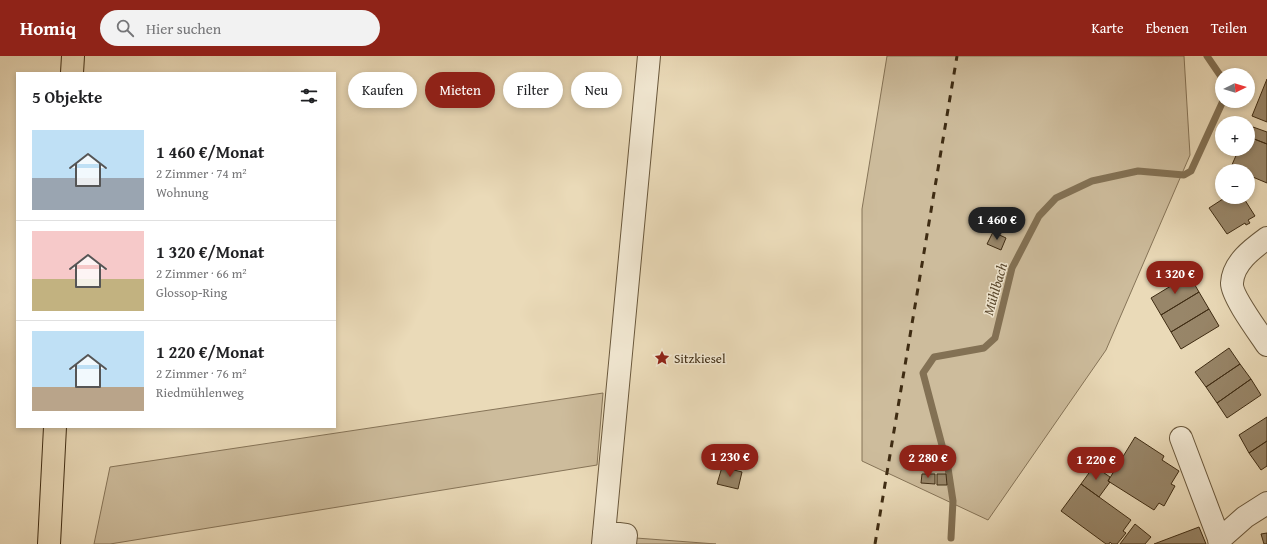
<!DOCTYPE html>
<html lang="de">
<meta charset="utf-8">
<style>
:root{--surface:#fff;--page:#f2f2f2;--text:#202124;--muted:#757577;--line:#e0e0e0;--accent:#8f2418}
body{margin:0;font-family:"Gentium Book Plus",serif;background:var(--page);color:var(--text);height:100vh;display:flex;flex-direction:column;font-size:15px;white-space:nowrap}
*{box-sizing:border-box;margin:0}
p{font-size:13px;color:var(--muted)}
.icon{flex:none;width:22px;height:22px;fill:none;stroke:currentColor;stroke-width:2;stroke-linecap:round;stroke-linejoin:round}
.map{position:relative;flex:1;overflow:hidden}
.side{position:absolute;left:16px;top:16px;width:320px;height:356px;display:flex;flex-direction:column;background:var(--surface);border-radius:0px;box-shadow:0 2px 6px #0003}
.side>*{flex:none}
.guide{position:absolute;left:348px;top:16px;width:380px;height:36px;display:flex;gap:8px}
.needle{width:26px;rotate:85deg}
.controls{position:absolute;left:1215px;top:12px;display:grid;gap:8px}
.controls a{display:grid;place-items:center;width:40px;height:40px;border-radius:50%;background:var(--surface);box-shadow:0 2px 6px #0003;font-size:20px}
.price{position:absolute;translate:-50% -34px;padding:0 9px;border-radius:14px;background:var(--accent);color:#fff;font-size:13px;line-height:26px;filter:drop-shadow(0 1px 2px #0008)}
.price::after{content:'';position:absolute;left:50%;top:24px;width:12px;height:9px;margin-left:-6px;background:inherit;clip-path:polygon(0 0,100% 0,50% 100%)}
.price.active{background:#222;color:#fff}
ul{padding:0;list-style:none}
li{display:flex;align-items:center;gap:12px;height:100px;padding:0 16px}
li+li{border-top:1px solid var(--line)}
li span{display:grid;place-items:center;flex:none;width:112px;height:80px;border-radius:0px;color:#555}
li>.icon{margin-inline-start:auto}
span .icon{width:48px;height:48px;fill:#fffc;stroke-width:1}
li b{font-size:17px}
h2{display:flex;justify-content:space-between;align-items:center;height:48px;padding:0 16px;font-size:17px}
.chip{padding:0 14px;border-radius:18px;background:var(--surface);box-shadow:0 2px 6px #0003;font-size:14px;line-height:36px}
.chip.active{background:var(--accent);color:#fff}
header{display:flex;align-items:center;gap:24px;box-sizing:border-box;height:56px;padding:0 20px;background:var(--accent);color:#fff}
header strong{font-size:19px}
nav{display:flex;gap:22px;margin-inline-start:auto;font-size:14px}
.search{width:280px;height:36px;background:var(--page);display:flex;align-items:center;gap:10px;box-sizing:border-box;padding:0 14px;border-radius:22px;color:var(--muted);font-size:15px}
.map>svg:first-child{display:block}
.green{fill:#cdbc9c;stroke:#867458}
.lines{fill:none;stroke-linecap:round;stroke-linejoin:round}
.stream{stroke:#837154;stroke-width:7}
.building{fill:#988669;stroke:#3f2c13}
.minor-casing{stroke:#6a583c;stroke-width:24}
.major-casing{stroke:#3f2c13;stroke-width:24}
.minor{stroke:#f1e7d1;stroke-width:22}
.major{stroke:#eadab8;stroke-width:22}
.rail{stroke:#3f2c13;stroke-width:3;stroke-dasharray:7 7;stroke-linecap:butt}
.labels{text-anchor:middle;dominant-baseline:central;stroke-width:3;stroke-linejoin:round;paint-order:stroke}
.poi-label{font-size:13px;fill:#3f2c13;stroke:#f1e7d1;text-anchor:start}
.water-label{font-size:14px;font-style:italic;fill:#5b492e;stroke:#f1e7d1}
</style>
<header>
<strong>Homiq</strong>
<div class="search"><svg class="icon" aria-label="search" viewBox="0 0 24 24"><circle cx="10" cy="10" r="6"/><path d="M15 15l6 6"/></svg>Hier suchen</div>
<nav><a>Karte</a><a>Ebenen</a><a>Teilen</a></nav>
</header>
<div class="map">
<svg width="1267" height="488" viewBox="0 0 1267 488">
<rect width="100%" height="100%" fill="#eadab8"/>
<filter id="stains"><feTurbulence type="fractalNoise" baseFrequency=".005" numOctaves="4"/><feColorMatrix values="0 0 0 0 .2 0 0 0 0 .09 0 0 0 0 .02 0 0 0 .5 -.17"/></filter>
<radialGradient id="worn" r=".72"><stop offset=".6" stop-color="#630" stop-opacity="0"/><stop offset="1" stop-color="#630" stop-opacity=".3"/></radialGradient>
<!-- green -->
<path class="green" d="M887,0H1184L1190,99L1106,294L988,464L862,405V153Z
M603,337L597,409L110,488H94L110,411Z
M636,482L716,488H635Z"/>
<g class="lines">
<!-- stream -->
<path class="stream" d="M1207,0L1222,22
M951,482L953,445L948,412L923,317L934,301L984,292L995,282L1012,212L1039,160L1056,142L1092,125L1138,115L1184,119L1191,115L1223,45"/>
</g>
<!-- building -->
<path class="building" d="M1267,23V66L1252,60Z
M1253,71L1267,76V88L1249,81Z
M1249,81L1267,88V127L1248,119V115H1240L1231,111L1238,95L1242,97L1244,93H1248V84Z
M1226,141H1243L1255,160L1248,164L1250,167L1246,169L1245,167L1227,178L1209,152Z
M993,176L1006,182L1001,194L987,188Z
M1189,219L1199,236L1161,259L1151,242Z
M1199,236L1209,253L1171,276L1161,259Z
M1209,253L1219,270L1181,293L1171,276Z
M1229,292L1240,308L1206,331L1195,316Z
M1240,308L1251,323L1217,347L1206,331Z
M1251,323L1261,339L1227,362L1217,347Z
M1267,361V385L1249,397L1239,379Z
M1135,381L1164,400L1162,404L1179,415L1171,428L1175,430L1164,450L1159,447L1154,454L1108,425Z
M1267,385V410L1261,414L1249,397Z
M1094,410L1110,421L1108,425L1110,426L1099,441L1081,428Z
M722,411L742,416L738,433L717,428Z
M922,418H935V428L921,427Z
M937,418H946L947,429H937Z
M1081,428L1131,464L1123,475L1126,477L1117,488H1112L1110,486L1109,488H1106L1061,455Z
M1135,468L1151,481L1145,488H1120Z
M1199,471L1206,488H1154Z
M1267,477V488H1264L1261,478Z"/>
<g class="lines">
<!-- minor casing -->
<g class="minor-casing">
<path id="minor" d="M1267,182C1252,193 1233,207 1232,227C1231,239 1259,277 1267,289
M1181,382L1221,488
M604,476L626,479L625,488
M1219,484L1245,461L1267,447
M603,488L649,0"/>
</g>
<!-- major casing -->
<g class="major-casing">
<path id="major" d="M72,17L73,0
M49,488L55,371"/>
</g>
<!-- minor -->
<use href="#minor" class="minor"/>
<!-- major -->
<use href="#major" class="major"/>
<!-- rail -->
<path class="rail" d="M875,488L957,0"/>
</g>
<!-- icons -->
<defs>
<g id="sight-bare" transform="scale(1.2)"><path d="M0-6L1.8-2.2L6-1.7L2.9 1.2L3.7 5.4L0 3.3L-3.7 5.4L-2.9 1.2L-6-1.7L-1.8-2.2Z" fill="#8f2418" stroke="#f1e7d1" stroke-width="2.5" paint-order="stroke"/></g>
</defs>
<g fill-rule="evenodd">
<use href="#sight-bare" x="662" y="302"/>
</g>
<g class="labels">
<!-- poi labels -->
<g class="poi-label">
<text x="674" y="302">Sitzkiesel</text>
</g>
<!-- water labels -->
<g class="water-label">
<text transform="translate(995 233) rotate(-74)">Mühlbach</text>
</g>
</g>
<rect width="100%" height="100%" filter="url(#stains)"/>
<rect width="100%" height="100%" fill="url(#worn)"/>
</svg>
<div class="controls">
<a><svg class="needle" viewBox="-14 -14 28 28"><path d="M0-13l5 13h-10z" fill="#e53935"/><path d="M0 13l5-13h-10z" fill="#757577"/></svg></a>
<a>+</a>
<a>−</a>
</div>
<b class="price active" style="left:997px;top:185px">1 460 €</b>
<b class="price" style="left:1175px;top:239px">1 320 €</b>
<b class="price" style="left:730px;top:422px">1 230 €</b>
<b class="price" style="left:928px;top:423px">2 280 €</b>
<b class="price" style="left:1096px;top:425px">1 220 €</b>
<div class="guide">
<a class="chip">Kaufen</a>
<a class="chip active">Mieten</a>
<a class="chip">Filter</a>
<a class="chip">Neu</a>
</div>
<section class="side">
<h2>5 Objekte<svg class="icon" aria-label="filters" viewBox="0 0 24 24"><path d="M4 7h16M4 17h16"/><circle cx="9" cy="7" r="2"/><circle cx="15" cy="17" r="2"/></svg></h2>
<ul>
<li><span style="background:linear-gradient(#bfe0f5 60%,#9aa5b1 0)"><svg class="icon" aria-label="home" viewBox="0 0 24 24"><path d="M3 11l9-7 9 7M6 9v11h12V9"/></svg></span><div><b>1 460 €/Monat</b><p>2 Zimmer · 74 m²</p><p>Wohnung</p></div></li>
<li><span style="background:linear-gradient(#f6c9c9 60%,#c2b280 0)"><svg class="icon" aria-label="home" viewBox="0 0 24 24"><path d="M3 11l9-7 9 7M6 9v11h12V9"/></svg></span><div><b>1 320 €/Monat</b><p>2 Zimmer · 66 m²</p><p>Glossop-Ring</p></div></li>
<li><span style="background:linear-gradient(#bfe0f5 70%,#b9a48a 0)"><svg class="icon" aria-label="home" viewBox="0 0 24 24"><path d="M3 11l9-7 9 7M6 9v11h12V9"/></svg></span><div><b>1 220 €/Monat</b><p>2 Zimmer · 76 m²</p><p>Riedmühlenweg</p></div></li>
</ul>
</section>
</div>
